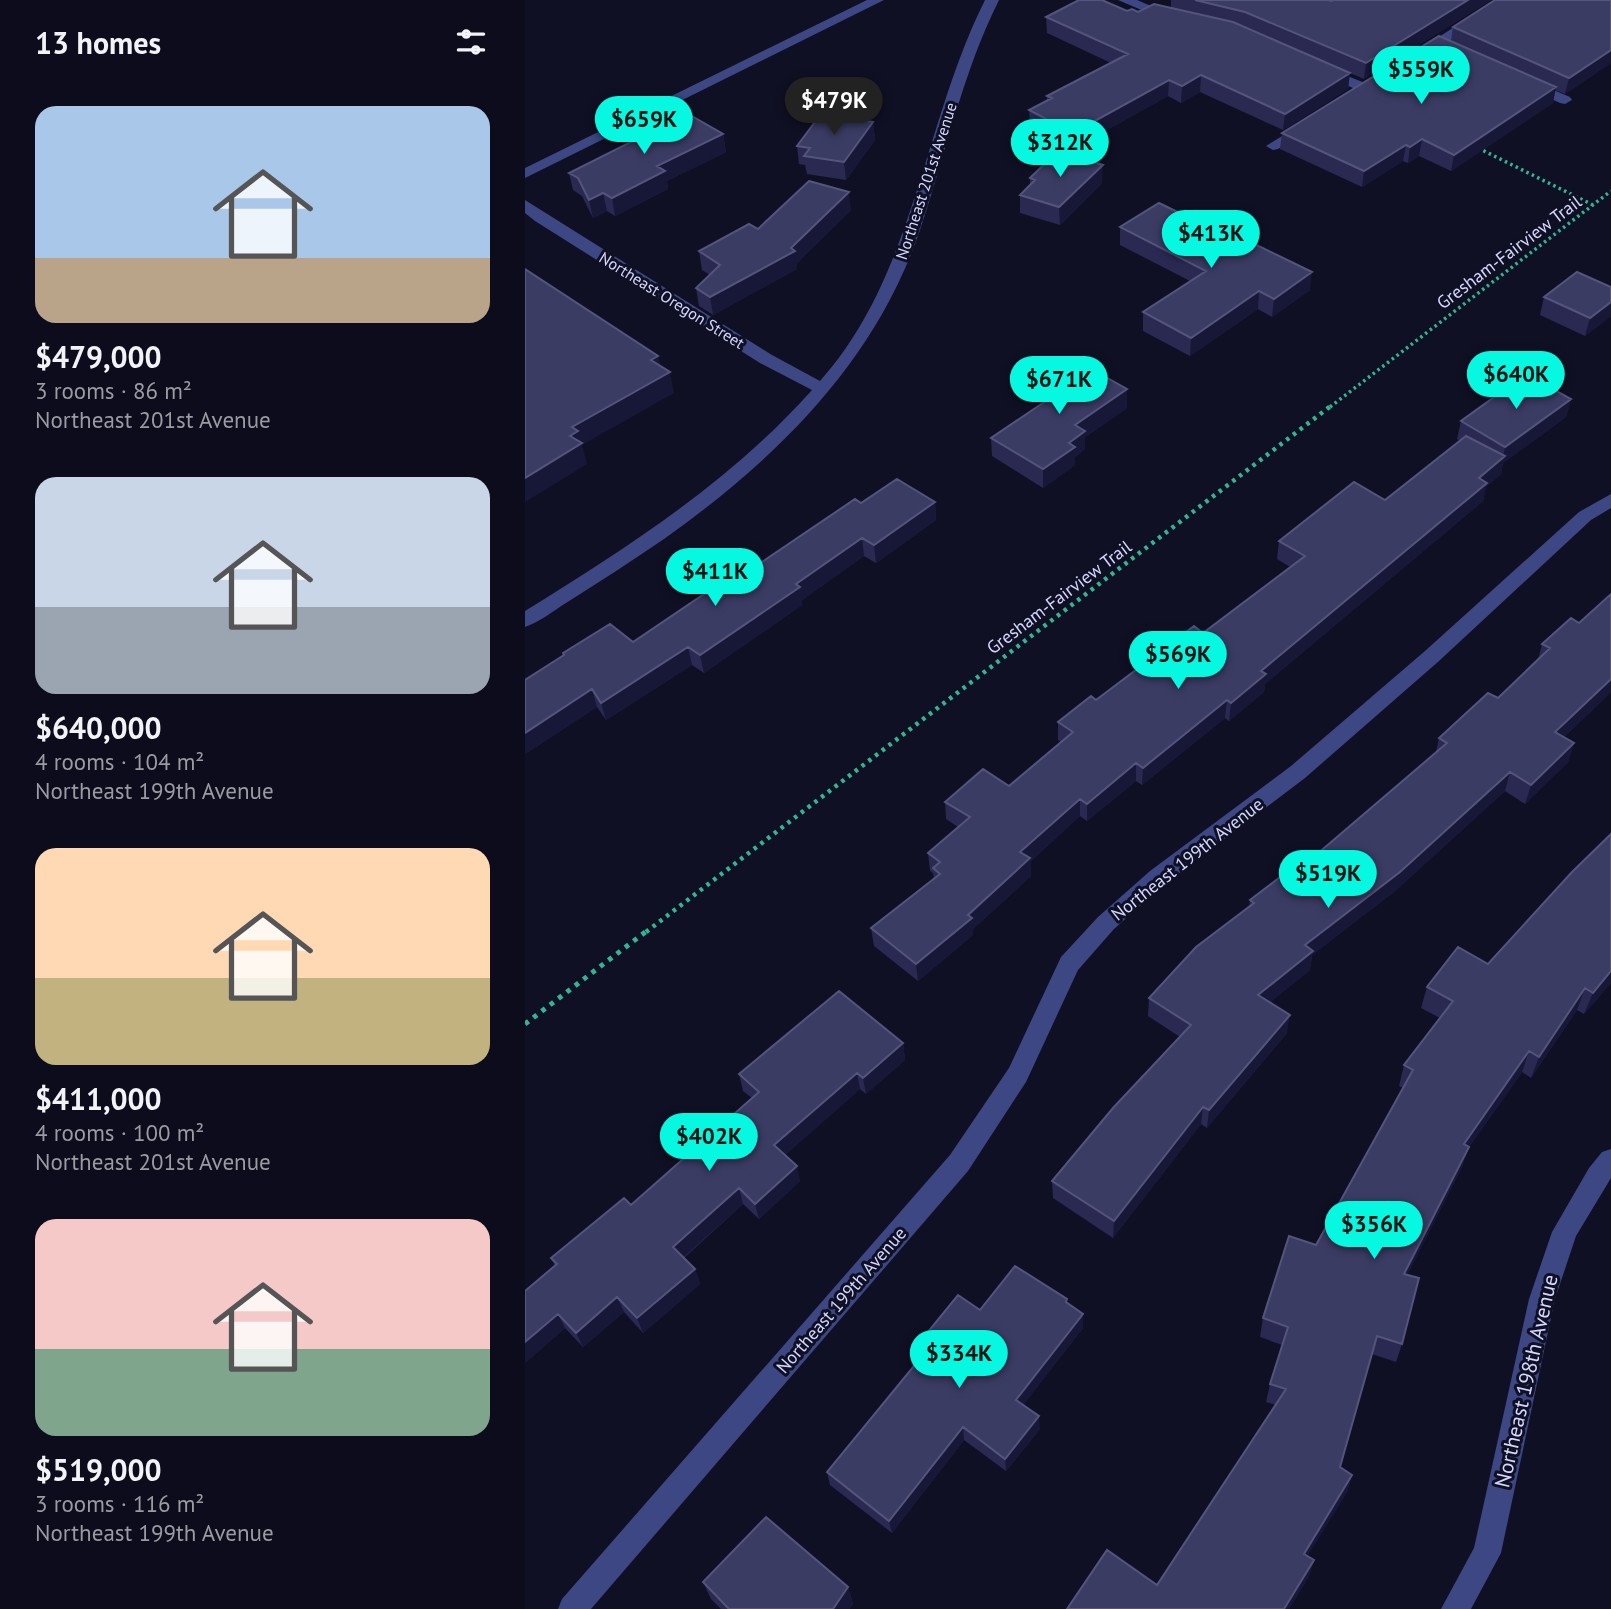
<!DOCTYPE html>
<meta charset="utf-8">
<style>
:root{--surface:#0c0c1c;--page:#1a1a29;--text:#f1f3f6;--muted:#9a9ba3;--accent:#07f8e0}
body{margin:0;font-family:"PT Sans",sans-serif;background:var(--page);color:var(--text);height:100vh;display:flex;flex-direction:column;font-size:26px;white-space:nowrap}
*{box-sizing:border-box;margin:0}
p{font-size:23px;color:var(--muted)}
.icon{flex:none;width:38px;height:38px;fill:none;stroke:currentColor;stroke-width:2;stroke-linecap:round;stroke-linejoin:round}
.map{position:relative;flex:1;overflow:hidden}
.sheet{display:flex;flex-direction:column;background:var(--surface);width:525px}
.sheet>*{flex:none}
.price{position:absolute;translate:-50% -60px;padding:0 16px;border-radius:24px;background:var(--accent);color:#111;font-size:23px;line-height:46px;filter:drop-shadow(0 2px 4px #0008)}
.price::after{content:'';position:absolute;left:50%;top:42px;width:21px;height:16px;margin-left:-10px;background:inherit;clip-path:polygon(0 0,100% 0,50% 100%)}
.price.active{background:#222;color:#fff}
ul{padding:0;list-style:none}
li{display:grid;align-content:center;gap:14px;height:371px;padding:0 35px}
li span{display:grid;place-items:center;height:217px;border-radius:21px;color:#555}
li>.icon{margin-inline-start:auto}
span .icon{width:126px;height:126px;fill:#fffc;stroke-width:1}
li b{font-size:30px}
h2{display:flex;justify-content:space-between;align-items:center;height:84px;padding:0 35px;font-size:30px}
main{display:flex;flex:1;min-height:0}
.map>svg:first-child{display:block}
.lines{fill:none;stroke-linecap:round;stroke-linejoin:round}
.path-far2{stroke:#33b493;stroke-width:3.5;stroke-dasharray:2.5 3.5;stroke-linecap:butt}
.path-far1{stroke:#33b493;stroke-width:4.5;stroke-dasharray:3.5 5;stroke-linecap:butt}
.path{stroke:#33b493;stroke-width:5;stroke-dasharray:4.5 6;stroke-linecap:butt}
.minor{fill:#3c4783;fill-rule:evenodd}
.wall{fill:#292952}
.shaded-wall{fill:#171738}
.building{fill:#3b3c64;stroke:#54547c;stroke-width:2}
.labels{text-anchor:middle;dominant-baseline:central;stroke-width:6;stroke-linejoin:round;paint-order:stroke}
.far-street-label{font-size:16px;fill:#d5d8fe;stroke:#101025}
.street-label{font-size:18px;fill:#d5d8fe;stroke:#101025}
.near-street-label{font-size:21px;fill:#d5d8fe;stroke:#101025}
</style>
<main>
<section class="sheet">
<h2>13 homes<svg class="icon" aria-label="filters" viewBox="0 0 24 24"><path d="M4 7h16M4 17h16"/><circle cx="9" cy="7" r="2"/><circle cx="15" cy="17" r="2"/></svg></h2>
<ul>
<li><span style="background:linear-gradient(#a9c7e8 70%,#b9a48a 0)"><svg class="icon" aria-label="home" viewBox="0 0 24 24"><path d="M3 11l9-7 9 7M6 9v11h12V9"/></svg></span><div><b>$479,000</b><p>3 rooms · 86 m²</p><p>Northeast 201st Avenue</p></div></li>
<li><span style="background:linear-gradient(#c9d6e8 60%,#9aa5b1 0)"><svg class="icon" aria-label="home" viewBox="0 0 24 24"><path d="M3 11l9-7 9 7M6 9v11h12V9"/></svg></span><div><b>$640,000</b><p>4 rooms · 104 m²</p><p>Northeast 199th Avenue</p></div></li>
<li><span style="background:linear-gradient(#ffd9b3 60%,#c2b280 0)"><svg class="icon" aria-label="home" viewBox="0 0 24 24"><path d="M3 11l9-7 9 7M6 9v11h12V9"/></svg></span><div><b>$411,000</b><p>4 rooms · 100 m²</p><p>Northeast 201st Avenue</p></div></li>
<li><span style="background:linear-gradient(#f6c9c9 60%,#7fa58c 0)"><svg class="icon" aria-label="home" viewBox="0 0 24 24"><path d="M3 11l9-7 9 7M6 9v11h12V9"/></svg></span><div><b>$519,000</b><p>3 rooms · 116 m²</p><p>Northeast 199th Avenue</p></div></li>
</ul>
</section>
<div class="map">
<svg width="1086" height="1609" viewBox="0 0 1086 1609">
<rect width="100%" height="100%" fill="#101025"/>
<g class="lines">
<!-- path-far2 -->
<path class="path-far2" d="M953,148L1068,205
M805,407L1086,191"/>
<!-- path-far1 -->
<path class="path-far1" d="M121,932L807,405"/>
<!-- path -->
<path class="path" d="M0,1024L123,930"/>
<!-- minor -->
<path class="minor" d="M342,0H359L0,178V168Z
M460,0H474C437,74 421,153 395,230C350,363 250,460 139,539C107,561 74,582 41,603C28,611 15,622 0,627V611C103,547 205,482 287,390L235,363L10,221L0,213V200L247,355L295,381C390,275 398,123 460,0Z
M593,0H612L652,17L650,20H640Z
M971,0H987L901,56H891L889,53Z
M800,67L845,85L847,88L845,91H835L795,74V68Z
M1005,80L1045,97L1047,100L1040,104L1035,103L1000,87V81Z
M780,122L787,126L785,129L753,149L748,150L741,146Z
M1086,494V508L1066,520L914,661L780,778L641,883L589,929L553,970L501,1082L443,1171L66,1609H33L37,1599L425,1155L484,1068L536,957L573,917L625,871L766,766L900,651L1054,512Z
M1086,1149V1178L1051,1236L1030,1299L976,1553L946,1609H916L949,1548L1004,1299L1027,1232L1064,1168L1077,1152Z"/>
</g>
<!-- wall -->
<path class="wall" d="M646,0H803L806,1L808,0H966L839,79L825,73L823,89L758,130L675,92L656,103L643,96L548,149L505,126L504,110L522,101V96L586,63L522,33L521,17L602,11L613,12L646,8Z
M1086,0V63L1040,94L1030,90L1028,103L926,171L894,156L883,163L878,161L837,187L755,149L757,133L926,41L928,27Z
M348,122L350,140L321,180L282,174L280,165L274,164L272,146Z
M111,134H198L201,152L142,181L143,189L90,216L82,211L68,218L57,196L48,190L44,173L112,138Z
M505,178L577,183L535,225L495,213V195L505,185Z
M326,210L272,263V269L188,315L174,306L171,288L185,275L177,270L174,251L233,229Z
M595,227L785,290L747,317L733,309L665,356L618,331V312L665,281L595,245Z
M1086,287V316L1060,336L1015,315L1019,297Z
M520,384L602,408L560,437V449L550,457V465L518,488L467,456L466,438L521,401Z
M984,393L1046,399L1041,417L978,463L976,474L961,487L958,501L740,684L739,692L704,721L700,718L617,785L611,781L562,821L555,816L506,861V876L448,929V935L393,981L349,946L346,928L409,879L408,873L405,871L403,853L433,827L421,819L420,802L484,786L536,742L533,740V722L678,633L765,567L752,559L754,541L860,500L935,441L932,439L936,421Z
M410,502L411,520L351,563L339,556L277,600V605L179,673L167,665L81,720L72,707L0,754V680L39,656L38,653L108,642L336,503Z
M1086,594V692L1039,737L1049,743L1043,762L1000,804L980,791L870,891L787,955L785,970L745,1002L762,1033L682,1128L676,1124L588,1238L528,1198L527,1181L655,1037L623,1016L624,998L724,907L725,900L791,855L911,752L914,738L973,698L1013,660L1017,644L1054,623Z
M1086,834V983L1059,1014L1052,1010L1006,1078L997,1072L944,1147L937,1167L882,1275L877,1344L871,1362L847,1354L815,1467L827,1475L822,1492L782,1556L789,1560L784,1576L764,1609H542L632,1585L751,1405L741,1402L745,1384L757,1345L735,1337L738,1318L791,1245L878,1088L874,1086L879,1065L915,1018L896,1008L902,987L963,964Z
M378,1043L380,1060L341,1094L335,1089L260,1155L275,1181L234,1219L218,1204L159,1258L170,1269L175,1284L118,1333L99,1312L58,1347L40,1328L0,1363L30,1266L26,1258L106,1205L227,1098L218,1091L214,1074Z
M542,1303L558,1328L498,1405L515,1429L481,1471L439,1440L367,1533L305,1485L302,1472L400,1352L398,1338L455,1310Z
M178,1582L323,1587L328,1604L324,1609H196L186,1599Z"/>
<!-- shaded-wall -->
<path class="shaded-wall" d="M943,0H966L839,79L841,63Z
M1086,50V63L1040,94L1044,78Z
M825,73L823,89L758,130L760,114Z
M676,75L675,92L656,103L657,86Z
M644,80L643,96L548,149V133Z
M1031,87L1028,103L926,171L929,155Z
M348,122L350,140L321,180L319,162Z
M198,134L201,152L142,181L143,189L90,216L87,198L132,166Z
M897,139L894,156L883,163L885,147Z
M881,145L878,161L837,187L839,171Z
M578,165L577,183L535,225L534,207Z
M324,192L326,210L272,263V269L188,315L185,297L266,248Z
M78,193L82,211L68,218L64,200Z
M787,272L785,290L747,317L749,299Z
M734,291L733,309L665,356L666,338Z
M1086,302V316L1060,336L1065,318Z
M133,356L138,376L145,372L149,393L57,445L62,464L0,502V478L45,436L47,427L126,360Z
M602,389V408L560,437V449L550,457V465L518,488V469L550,425Z
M1046,399L1041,417L978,463L976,474L961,487L958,501L740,684L739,692L704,721L706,703L736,671L978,458L980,447Z
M410,502L411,520L351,563L349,545Z
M337,538L339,556L277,600V605L179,673L175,655L271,584Z
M163,647L167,665L81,720L76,703Z
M1086,679V692L1024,751L1030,732Z
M67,689L72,707L0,754V733Z
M702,700L700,718L617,785L618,768Z
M1049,743L1043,762L1000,804L1006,785Z
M611,763V781L562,821V804Z
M985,772L980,791L870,891L787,955L785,970L731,1014L733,995L780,945Z
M555,799V816L506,861V876L448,929V935L393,981L391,964L443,915L495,852Z
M1086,971V983L1059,1014L1068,993Z
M1060,988L1052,1010L1006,1078L1014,1057Z
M765,1015L762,1033L682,1128L684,1110Z
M378,1043L380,1060L341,1094L338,1078Z
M1004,1051L997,1072L944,1147L937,1167L873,1293L879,1274L939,1144Z
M332,1073L335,1089L253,1161L249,1145Z
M678,1107L676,1124L588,1238L589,1221Z
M272,1166L275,1181L234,1219L230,1204Z
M214,1188L218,1204L153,1262L148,1247Z
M170,1269L175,1284L118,1333L112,1318Z
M92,1297L99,1312L58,1347L51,1333Z
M33,1314L40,1328L0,1363V1342Z
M558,1314V1328L492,1413L491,1400Z
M514,1416L515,1429L481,1471L480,1459Z
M438,1427L439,1440L367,1533L364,1521Z
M827,1475L822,1492L774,1570L779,1554Z
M789,1560L784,1576L764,1609H759Z
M323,1587L328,1604L324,1609H308Z"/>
<!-- building -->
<path class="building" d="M554,0H577L602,11L607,9L613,12L629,4L708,22L825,73L760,114L676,75L657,86L644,80L548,133L504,110L527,98L522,96L603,54L521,17Z
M670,0H803L806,1L808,0H943L841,63L720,12Z
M970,0H1086V50L1044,78L928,27Z
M914,36L1031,87L929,155L897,139L885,147L881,145L839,171L757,133Z
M158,111L198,134L132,166L140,171L87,198L78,193L64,200L53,178L44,173L116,137L111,134Z
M296,114L348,122L319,162L279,156L285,148L272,146Z
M533,151L578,165L534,207L495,195L510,180L505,178Z
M284,181L324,192L266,248L270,251L185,297L171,288L195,265L174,251L224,224L233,229Z
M634,203L702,236L707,233L787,272L749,299L734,291L666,338L618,312L681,271L595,227Z
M0,269L133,356L126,360L145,372L47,427L53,431L45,436L57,443L0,478Z
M1052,272L1086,287V302L1065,318L1019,297Z
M554,362L602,389L550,425L560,431L544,443L550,447L518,469L466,438L534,392L520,384Z
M1006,377L1046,399L980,447L936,421L979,390L984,393Z
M941,436L980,456L954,478L962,483L736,671L741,674L706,703L702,700L618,768L611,763L562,804L555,799L495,852L505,858L443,915L447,918L391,964L346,928L415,874L408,868L415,862L403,853L445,817L420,802L458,769L484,786L548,732L533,722L566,696L571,700L669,626L678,633L780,556L754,541L829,482L860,500Z
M372,479L410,502L349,545L337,538L271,584L275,587L175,655L163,647L76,703L67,689L0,733V680L39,655L38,653L85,624L108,642L194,584L198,586L237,562L330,499L336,503Z
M1086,594V679L1030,732L1049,743L1006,785L985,772L875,872L780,945L788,951L733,995L765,1015L684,1110L678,1107L589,1221L527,1181L588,1108L666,1025L624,998L671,947L729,903L725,900L788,852L791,855L922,743L914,738L963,693L973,698L1025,648L1017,644L1046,618L1054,623Z
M1086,834V971L1068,993L1060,988L1014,1057L1004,1051L939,1144L944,1147L879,1274L894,1278L877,1344L852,1336L815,1467L827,1475L779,1554L789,1560L759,1609H542L582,1550L632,1585L761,1389L745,1384L763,1327L738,1318L764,1236L791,1245L888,1070L879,1065L928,1001L902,987L933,947L963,964L1047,872Z
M314,991L378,1043L338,1078L332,1073L249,1145L272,1166L230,1204L214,1188L148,1247L170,1269L112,1318L92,1297L51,1333L33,1314L0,1342V1291L32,1264L26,1258L99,1198L106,1205L234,1092L214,1074Z
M490,1266L542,1299L541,1302L558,1314L491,1400L514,1416L480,1459L438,1427L364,1521L302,1472L407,1344L398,1338L433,1295L455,1310Z
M241,1517L323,1587L308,1609H204L178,1582Z"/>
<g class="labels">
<!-- far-street labels -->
<g class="far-street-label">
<text transform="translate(401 181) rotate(-72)">Northeast 201st Avenue</text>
<text transform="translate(147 300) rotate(32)">Northeast Oregon Street</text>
</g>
<!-- street labels -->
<g class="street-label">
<text transform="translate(984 252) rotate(-37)">Gresham-Fairview Trail</text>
<text transform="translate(534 597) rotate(-37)">Gresham-Fairview Trail</text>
<text transform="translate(662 859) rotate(-38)">Northeast 199th Avenue</text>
<text transform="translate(316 1300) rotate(-49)">Northeast 199th Avenue</text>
</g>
<!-- near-street labels -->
<g class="near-street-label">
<text transform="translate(1001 1381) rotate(-77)">Northeast 198th Avenue</text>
</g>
</g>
</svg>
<b class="price" style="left:896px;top:106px">$559K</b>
<b class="price active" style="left:309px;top:137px">$479K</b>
<b class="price" style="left:119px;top:156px">$659K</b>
<b class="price" style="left:535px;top:179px">$312K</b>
<b class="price" style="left:686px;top:270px">$413K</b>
<b class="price" style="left:991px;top:411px">$640K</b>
<b class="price" style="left:534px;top:416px">$671K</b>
<b class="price" style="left:190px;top:608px">$411K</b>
<b class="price" style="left:653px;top:691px">$569K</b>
<b class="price" style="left:803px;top:910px">$519K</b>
<b class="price" style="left:184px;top:1173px">$402K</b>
<b class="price" style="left:849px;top:1261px">$356K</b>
<b class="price" style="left:434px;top:1390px">$334K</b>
</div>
</main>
